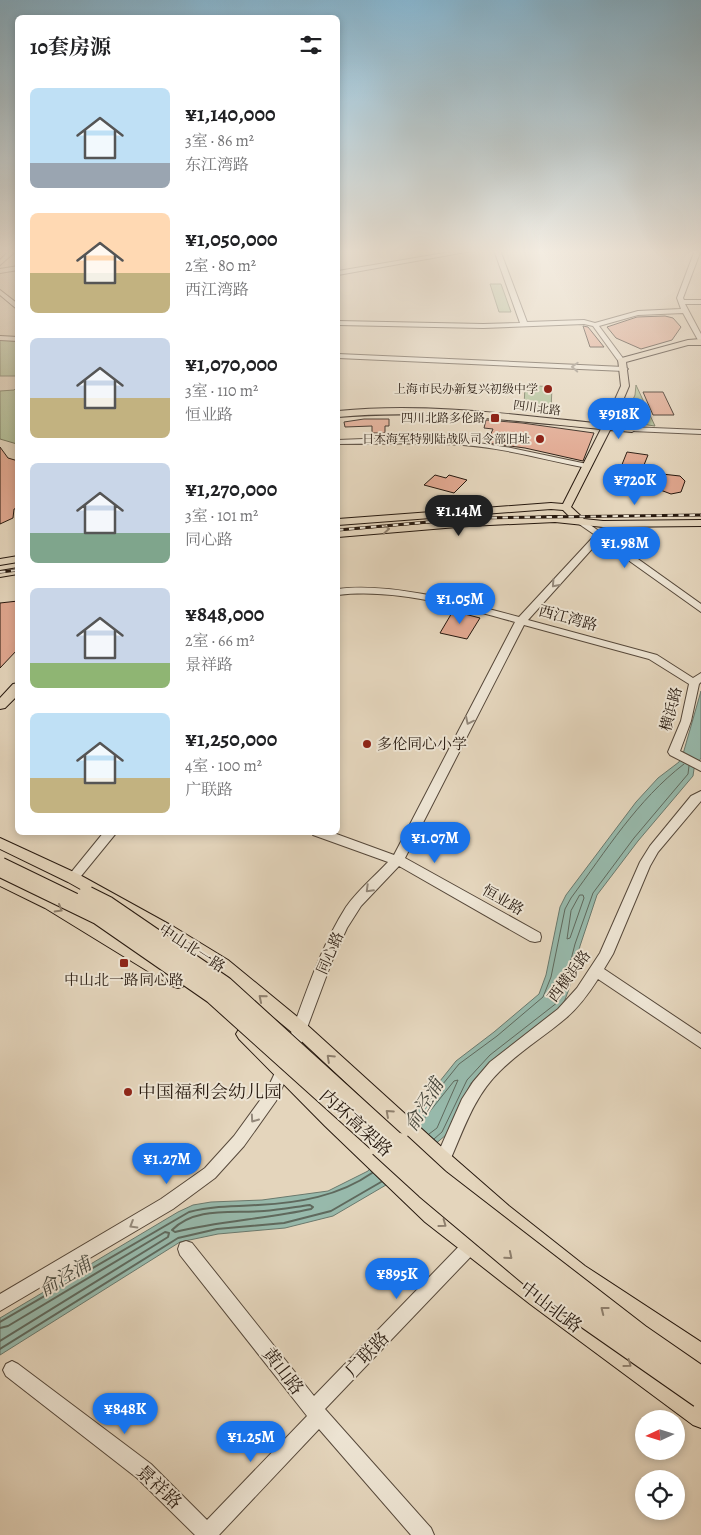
<!DOCTYPE html>
<html lang="zh">
<meta charset="utf-8">
<style>
:root{--surface:#fff;--page:#f2f2f2;--text:#202124;--muted:#757577;--accent:#1a73e8}
body{margin:0;font-family:Alegreya,"Noto Serif SC",serif;background:var(--page);color:var(--text);height:100vh;display:flex;flex-direction:column;font-size:19px;white-space:nowrap}
*{box-sizing:border-box;margin:0}
p{font-size:16px;color:var(--muted)}
.icon{flex:none;width:28px;height:28px;fill:none;stroke:currentColor;stroke-width:2;stroke-linecap:round;stroke-linejoin:round}
.map{position:relative;flex:1;overflow:hidden}
.sheet{position:absolute;left:15px;top:15px;width:325px;height:820px;display:flex;flex-direction:column;background:var(--surface);border-radius:8px;box-shadow:0 2px 8px #0003}
.sheet>*{flex:none}
.needle{width:32px;rotate:266deg}
.buttons{position:absolute;left:635px;top:1410px;display:grid;gap:10px}
.buttons a{display:grid;place-items:center;width:50px;height:50px;border-radius:50%;background:var(--surface);box-shadow:0 2px 8px #0003;font-size:25px}
.price{position:absolute;translate:-50% -42px;padding:0 11px;border-radius:18px;background:var(--accent);color:#fff;font-size:16px;line-height:32px;filter:drop-shadow(0 1px 2px #0008)}
.price::after{content:'';position:absolute;left:50%;top:30px;width:15px;height:11px;margin-left:-8px;background:inherit;clip-path:polygon(0 0,100% 0,50% 100%)}
.price.current{background:#222;color:#fff}
ul{padding:0;list-style:none}
li{display:flex;align-items:center;gap:15px;height:125px;padding:0 15px}
li span{display:grid;place-items:center;flex:none;width:140px;height:100px;border-radius:8px;color:#555}
li>.icon{margin-inline-start:auto}
span .icon{width:60px;height:60px;fill:#fffc;stroke-width:1}
li b{font-size:21px}
h2{display:flex;justify-content:space-between;align-items:center;height:60px;padding:0 15px;font-size:21px}
.map>svg:first-child{display:block}
.green{fill:#aebe95;stroke:#6a6c52}
.water{fill:#97b9ab;stroke:#6a796d}
.lines{fill:none;stroke-linecap:round;stroke-linejoin:round}
.shore-far1{stroke:#5f695d;stroke-width:1}
.shore{stroke:#5f695d;stroke-width:2}
.building{fill:#e0a78f;stroke:#27190f}
.minor-casing{stroke:#56483a;stroke-width:2}
.major-casing{stroke:#27190f;stroke-width:2}
.minor{fill:#ede4d3;fill-rule:evenodd}
.major{fill:#e4d5bc;fill-rule:evenodd}
.rail-casing{stroke:#27190f;stroke-width:3}
.rail{stroke:#ede4d3;stroke-width:2;stroke-dasharray:5.5;stroke-linecap:butt}
.highway-bridge-far1-casing{stroke:#27190f;stroke-width:21;stroke-linecap:butt}
.highway-bridge-casing{stroke:#27190f;stroke-width:26;stroke-linecap:butt}
.highway-bridge-far1{stroke:#e4d5bc;stroke-width:19}
.highway-bridge{stroke:#e4d5bc;stroke-width:24}
.oneway{stroke:#94897b}
.oneway2{stroke:#8f806e}
.poi-dot{fill:#8f2418;stroke:#ede4d3;stroke-width:2}
.labels{text-anchor:middle;dominant-baseline:central;stroke-width:4;stroke-linejoin:round;paint-order:stroke}
.far-poi-label{font-size:12px;fill:#27190f;stroke:#ede4d3;text-anchor:end}
.far-street-label{font-size:12px;fill:#27190f;stroke:#ede4d3}
.street-label{font-size:15px;fill:#27190f;stroke:#ede4d3}
.poi-label{font-size:15px;fill:#27190f;stroke:#ede4d3;text-anchor:start}
.near-poi-label{font-size:18px;fill:#27190f;stroke:#ede4d3;text-anchor:start}
.near-street-label{font-size:18px;fill:#27190f;stroke:#ede4d3}
.near-water-label{font-size:19px;font-style:italic;fill:#49493e;stroke:#ede4d3}
</style>
<div class="map">
<svg width="701" height="1535" viewBox="0 0 701 1535">
<rect width="100%" height="100%" fill="#e4d5bc"/>
<filter id="stains"><feTurbulence type="fractalNoise" baseFrequency=".004" numOctaves="4"/><feColorMatrix values="0 0 0 0 .2 0 0 0 0 .09 0 0 0 0 .02 0 0 0 .5 -.17"/></filter>
<radialGradient id="worn" r=".72"><stop offset=".6" stop-color="#630" stop-opacity="0"/><stop offset="1" stop-color="#630" stop-opacity=".3"/></radialGradient>
<!-- green -->
<path class="green" d="M490,284H501L511,312H499Z
M0,340L17,341V376H0Z
M525,385L552,387L551,410L524,408Z
M636,385L655,426L634,423L625,417L635,395Z
M17,387V444L0,439V391L14,390Z"/>
<!-- water -->
<path class="water" d="M701,691V758L694,769L693,776L638,841L597,895L580,946L569,989L563,1005L546,1020L494,1059L471,1083L446,1135L386,1185L333,1216L285,1228L218,1234L180,1242L0,1355V1318L178,1212L193,1205L211,1202L262,1200L328,1191L368,1171L456,1061L494,1032L539,994L546,975L560,907L566,895L636,802L658,778L679,762L683,754Z"/>
<g class="lines">
<!-- shore-far1 -->
<path class="shore-far1" d="M580,895H583L584,898L570,938L567,939L571,911Z
M414,1120L459,1064L497,1036L543,997L551,977L565,909L571,898C606,851 637,800 684,764
M419,1125L454,1081L458,1080L437,1128L429,1134
M434,1139L442,1132L467,1080L490,1055L558,1002L564,987L575,944L593,893L634,838L688,774L689,766"/>
<!-- shore -->
<path class="shore" d="M310,1205L313,1207L311,1209C266,1219 220,1221 175,1232L172,1230C196,1206 233,1214 264,1211C279,1210 295,1207 310,1205Z
M0,1322L189,1212C212,1206 235,1206 258,1205C299,1203 339,1196 372,1173
M0,1328L8,1326L165,1232L169,1233L168,1237L0,1341
M0,1349L178,1238L217,1229L284,1223L331,1211L381,1182"/>
</g>
<!-- building -->
<path class="building" d="M665,316L673,318L681,327L672,340L641,349L616,338L607,327L637,317Z
M583,326L588,327L604,347H590Z
M643,392H663L674,415H653Z
M364,419H389V426H385V433H372V426L345,427L344,422Z
M486,420L522,423L594,433L583,461L525,448L487,443L493,429L484,428Z
M0,447L8,458L18,461V508L14,509L13,518L0,524Z
M627,452L648,455L640,475L619,472Z
M662,474L680,476L685,481L681,492L671,494L655,488Z
M435,475L446,478L449,475L467,480L454,493L424,485Z
M18,601V649L0,668V603Z
M453,611L480,618L467,639L440,633Z"/>
<g class="lines">
<!-- minor casing -->
<g class="minor-casing">
<path id="minor" d="M10,250H17L0,265V260Z
M462,250H477L338,275V271Z
M494,250H500L527,322L584,320L595,323L638,311L681,309L677,298L695,250H701L683,298L684,300H701V304H685L701,334V342L698,340L683,313L638,315L599,326L625,361L621,363L619,362L593,326L584,324L483,328L338,325V321L483,324L520,323Z
M18,266V270L0,273V269Z
M0,290L18,304V310L0,295Z
M0,336L18,337V341L0,340Z
M338,354L624,367L628,369L624,371L338,358Z
M629,427L701,430V434L632,431L628,429Z
M388,438L465,441L511,448L587,464L591,466L587,468C546,460 505,448 463,445C421,442 380,444 338,444V440Z
M582,519L701,604V612L600,540L528,620L657,655L693,678L701,673V682L699,684L691,721L680,751L701,762V771L670,755L668,752L681,721L689,684L649,659L524,625L405,858L540,933L541,937L540,941L535,942L530,941L399,866L361,906L347,928L332,961L298,1052L296,1056L291,1058L286,1056L284,1052C303,1003 318,951 346,907C358,890 374,877 388,862L313,835L311,832H331L394,855L515,622C461,607 395,588 338,595V589C392,582 466,603 519,617L595,535L579,524L578,522Z
M701,791V801L658,852L650,866L613,954L604,969L701,1034V1048L598,979C589,993 579,1007 566,1018C545,1036 520,1051 500,1071C473,1097 463,1132 448,1165L443,1167L438,1165L435,1160L462,1099L473,1082L490,1062L558,1009L577,988L600,953L640,862L650,846L691,796Z
M104,832H117L77,881H69L67,878L69,875Z
M285,1060L290,1062L292,1066L276,1101L244,1146L215,1178L173,1209L0,1311V1294L161,1199L205,1168L234,1136L266,1092L280,1062Z
M474,1234L480,1237L482,1242L480,1247L325,1409L431,1528L434,1535H411L319,1429L219,1535H195L137,1478L6,1376L3,1370L6,1364L12,1361L18,1364L151,1464L207,1520L307,1416L180,1255L178,1249L180,1243L186,1241L192,1243L314,1396L468,1237Z"/>
</g>
<!-- major casing -->
<g class="major-casing">
<path id="major" d="M701,339V345H688L626,362L629,386L613,424L632,426L637,429L632,432L610,430L571,507L584,519L603,521L701,520V526L603,527L555,522L469,526L338,537V531L469,520L555,516L570,517L563,510L551,509L338,525V519L551,503L563,504L601,429C514,421 426,409 338,417V411C426,402 516,415 604,424L621,386L618,359L688,340Z
M18,556V562L0,565V559Z
M18,568V574L0,577V571Z
M18,683V695L5,708L0,709V698L13,684Z
M0,838L78,874L174,927L228,960L306,1024L446,1151L509,1206L585,1266L701,1342V1365L571,1280L495,1218L432,1163L294,1034L216,970L162,935L68,882L0,849Z
M0,873L55,900L184,976L186,981L184,986L178,988L172,986L45,908L0,886Z
M245,1027L251,1029L337,1114L439,1210L544,1290L701,1404V1428L693,1425L530,1304L425,1222L325,1126L239,1039L236,1034L239,1029Z"/>
</g>
<!-- minor -->
<use href="#minor" class="minor"/>
<!-- major -->
<use href="#major" class="major"/>
<!-- rail casing -->
<g class="rail-casing">
<path id="rail" d="M338,530L474,518L701,515
M0,572L18,570"/>
</g>
<!-- rail -->
<use href="#rail" class="rail"/>
<!-- highway-bridge-far1 casing -->
<g class="highway-bridge-far1-casing">
<path id="highway-bridge-far1" d="M0,867L99,915L213,994L382,1146
M87,896L107,906L224,986L400,1146"/>
</g>
<!-- highway-bridge casing -->
<g class="highway-bridge-casing">
<path id="highway-bridge" d="M381,1145L427,1187L552,1292L701,1396
M399,1145L438,1181L640,1337L701,1379"/>
</g>
<!-- highway-bridge-far1 -->
<use href="#highway-bridge-far1" class="highway-bridge-far1"/>
<!-- highway-bridge -->
<use href="#highway-bridge" class="highway-bridge"/>
</g>
<!-- one-way arrows -->
<defs><path id="oneway-chevron" d="M-2-3.5L2.5 0L-2 3.5" fill="none" stroke-width="1.6" stroke-linecap="round" stroke-linejoin="round" transform="scale(1.25)"/></defs>
<g class="oneway">
<use href="#oneway-chevron" transform="translate(575 367) rotate(-177)"/>
<use href="#oneway-chevron" transform="translate(555 584) rotate(132)"/>
<use href="#oneway-chevron" transform="translate(469 721) rotate(116)"/>
<use href="#oneway-chevron" transform="translate(369 889) rotate(135)"/>
<use href="#oneway-chevron" transform="translate(254 1119) rotate(125)"/>
<use href="#oneway-chevron" transform="translate(133 1225) rotate(149)"/>
</g>
<g class="oneway2">
<use href="#oneway-chevron" transform="translate(386 529) rotate(-5)"/>
<use href="#oneway-chevron" transform="translate(59 909) rotate(30)"/>
<use href="#oneway-chevron" transform="translate(262 998) rotate(-140)"/>
<use href="#oneway-chevron" transform="translate(330 1058) rotate(-137)"/>
<use href="#oneway-chevron" transform="translate(389 1113) rotate(-138)"/>
<use href="#oneway-chevron" transform="translate(443 1224) rotate(36)"/>
<use href="#oneway-chevron" transform="translate(509 1256) rotate(40)"/>
<use href="#oneway-chevron" transform="translate(604 1310) rotate(-142)"/>
<use href="#oneway-chevron" transform="translate(628 1364) rotate(36)"/>
</g>
<!-- sky -->
<linearGradient id="sky" x2="0" y2="1"><stop stop-color="#87b6d0"/><stop offset="0.54" stop-color="#f3ece1"/><stop offset="1" stop-color="#f3ece1" stop-opacity="0"/></linearGradient>
<rect width="701" height="465" fill="url(#sky)"/>
<!-- markers -->
<g class="poi-dot">
<circle cx="548" cy="389" r="5"/>
<rect x="490" y="413" width="10" height="10" rx="2.5"/>
<circle cx="540" cy="439" r="5"/>
<circle cx="367" cy="744" r="5"/>
<rect x="119" y="958" width="10" height="10" rx="2.5"/>
<circle cx="128" cy="1092" r="5"/>
</g>
<g class="labels">
<!-- far-poi labels -->
<g class="far-poi-label">
<text x="538" y="389">上海市民办新复兴初级中学</text>
<text x="485" y="418">四川北路多伦路</text>
<text x="530" y="439">日本海军特别陆战队司令部旧址</text>
</g>
<!-- far-street labels -->
<g class="far-street-label">
<text transform="translate(537 408) rotate(7)">四川北路</text>
</g>
<!-- street labels -->
<g class="street-label">
<text transform="translate(568 618) rotate(15)">西江湾路</text>
<text transform="translate(671 709) rotate(-75)">横浜路</text>
<text transform="translate(503 900) rotate(30)">恒业路</text>
<text transform="translate(192 948) rotate(33)">中山北一路</text>
<text transform="translate(330 953) rotate(-66)">同心路</text>
<text transform="translate(569 976) rotate(-53)">西横浜路</text>
</g>
<!-- poi labels -->
<g class="poi-label">
<text x="377" y="744">多伦同心小学</text>
<text x="124" y="980" text-anchor="middle">中山北一路同心路</text>
</g>
<!-- near-poi labels -->
<g class="near-poi-label">
<text x="138" y="1092">中国福利会幼儿园</text>
</g>
<!-- near-street labels -->
<g class="near-street-label">
<text transform="translate(356 1123) rotate(42)">内环高架路</text>
<text transform="translate(551 1307) rotate(37)">中山北路</text>
<text transform="translate(367 1354) rotate(-46)">广联路</text>
<text transform="translate(283 1371) rotate(52)">黄山路</text>
<text transform="translate(159 1487) rotate(43)">景祥路</text>
</g>
<!-- near-water labels -->
<g class="near-water-label">
<text transform="translate(424 1105) rotate(-59)">俞泾浦</text>
<text transform="translate(65 1277) rotate(-31)">俞泾浦</text>
</g>
</g>
<rect width="100%" height="100%" filter="url(#stains)"/>
<rect width="100%" height="100%" fill="url(#worn)"/>
</svg>
<div class="buttons">
<a><svg class="needle" viewBox="-14 -14 28 28"><path d="M0-13l5 13h-10z" fill="#e53935"/><path d="M0 13l5-13h-10z" fill="#757577"/></svg></a>
<a><svg class="icon" aria-label="locate" viewBox="0 0 24 24"><circle cx="12" cy="12" r="6"/><path d="M12 2v4M12 18v4M2 12h4M18 12h4"/></svg></a>
</div>
<b class="price" style="left:619px;top:440px">¥918K</b>
<b class="price" style="left:635px;top:506px">¥720K</b>
<b class="price current" style="left:459px;top:537px">¥1.14M</b>
<b class="price" style="left:625px;top:569px">¥1.98M</b>
<b class="price" style="left:460px;top:625px">¥1.05M</b>
<b class="price" style="left:435px;top:864px">¥1.07M</b>
<b class="price" style="left:167px;top:1185px">¥1.27M</b>
<b class="price" style="left:397px;top:1300px">¥895K</b>
<b class="price" style="left:125px;top:1435px">¥848K</b>
<b class="price" style="left:251px;top:1463px">¥1.25M</b>
<section class="sheet">
<h2>10套房源<svg class="icon" aria-label="filters" viewBox="0 0 24 24"><path d="M4 7h16M4 17h16"/><circle cx="9" cy="7" r="2"/><circle cx="15" cy="17" r="2"/></svg></h2>
<ul>
<li><span style="background:linear-gradient(#bfe0f5 75%,#9aa5b1 0)"><svg class="icon" aria-label="home" viewBox="0 0 24 24"><path d="M3 11l9-7 9 7M6 9v11h12V9"/></svg></span><div><b>¥1,140,000</b><p>3室 · 86 m²</p><p>东江湾路</p></div></li>
<li><span style="background:linear-gradient(#ffd9b3 60%,#c2b280 0)"><svg class="icon" aria-label="home" viewBox="0 0 24 24"><path d="M3 11l9-7 9 7M6 9v11h12V9"/></svg></span><div><b>¥1,050,000</b><p>2室 · 80 m²</p><p>西江湾路</p></div></li>
<li><span style="background:linear-gradient(#c9d6e8 60%,#c2b280 0)"><svg class="icon" aria-label="home" viewBox="0 0 24 24"><path d="M3 11l9-7 9 7M6 9v11h12V9"/></svg></span><div><b>¥1,070,000</b><p>3室 · 110 m²</p><p>恒业路</p></div></li>
<li><span style="background:linear-gradient(#c9d6e8 70%,#7fa58c 0)"><svg class="icon" aria-label="home" viewBox="0 0 24 24"><path d="M3 11l9-7 9 7M6 9v11h12V9"/></svg></span><div><b>¥1,270,000</b><p>3室 · 101 m²</p><p>同心路</p></div></li>
<li><span style="background:linear-gradient(#c9d6e8 75%,#8fb573 0)"><svg class="icon" aria-label="home" viewBox="0 0 24 24"><path d="M3 11l9-7 9 7M6 9v11h12V9"/></svg></span><div><b>¥848,000</b><p>2室 · 66 m²</p><p>景祥路</p></div></li>
<li><span style="background:linear-gradient(#bfe0f5 65%,#c2b280 0)"><svg class="icon" aria-label="home" viewBox="0 0 24 24"><path d="M3 11l9-7 9 7M6 9v11h12V9"/></svg></span><div><b>¥1,250,000</b><p>4室 · 100 m²</p><p>广联路</p></div></li>
</ul>
</section>
</div>
